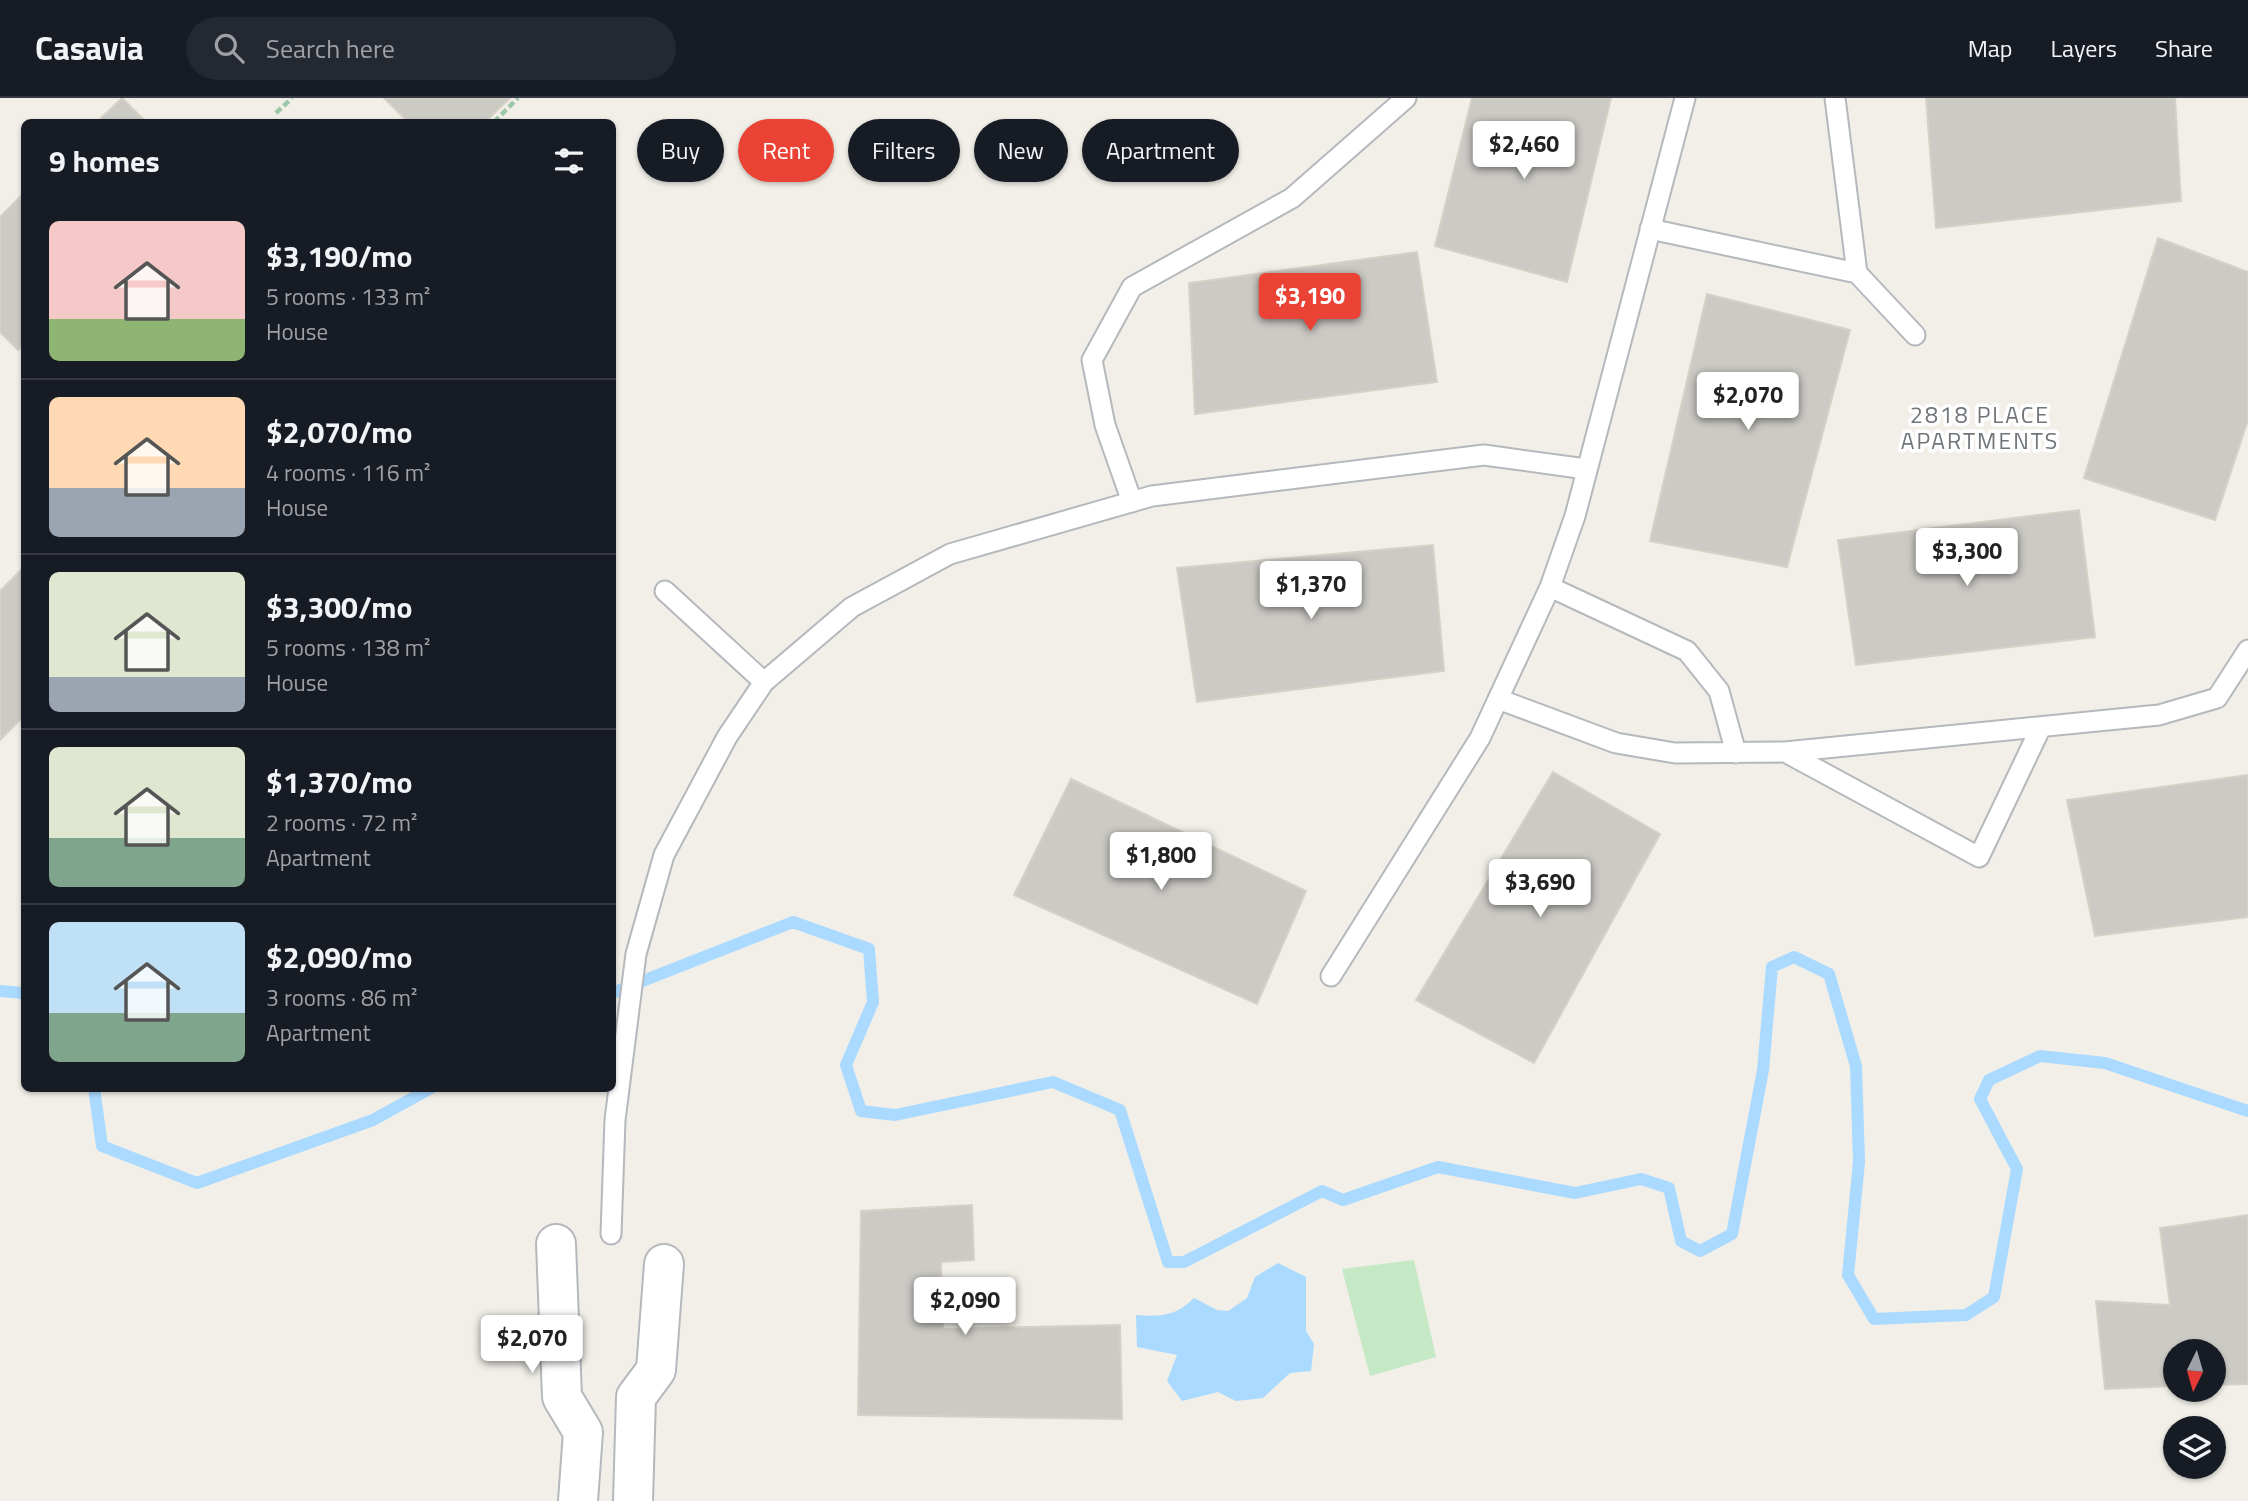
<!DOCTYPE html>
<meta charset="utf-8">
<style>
:root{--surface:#171b24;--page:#242831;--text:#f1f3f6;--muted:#9ea1a6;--line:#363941;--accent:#ea4335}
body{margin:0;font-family:"Titillium Web",sans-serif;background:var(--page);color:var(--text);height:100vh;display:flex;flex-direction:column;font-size:26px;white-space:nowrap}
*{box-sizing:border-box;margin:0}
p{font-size:23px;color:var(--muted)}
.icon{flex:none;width:38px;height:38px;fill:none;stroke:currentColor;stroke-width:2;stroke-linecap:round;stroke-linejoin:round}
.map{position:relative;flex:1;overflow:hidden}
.sheet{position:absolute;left:21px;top:21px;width:595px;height:973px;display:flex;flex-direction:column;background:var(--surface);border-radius:10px;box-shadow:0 2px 5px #0004}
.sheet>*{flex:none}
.banner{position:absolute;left:637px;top:21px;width:665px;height:63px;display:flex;gap:14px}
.needle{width:46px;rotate:185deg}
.buttons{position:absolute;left:2163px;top:1241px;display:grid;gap:14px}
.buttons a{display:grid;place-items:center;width:63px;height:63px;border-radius:50%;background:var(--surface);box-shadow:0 2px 5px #0004;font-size:35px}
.price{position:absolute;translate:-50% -60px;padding:0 16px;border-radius:7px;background:#fff;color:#222;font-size:23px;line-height:46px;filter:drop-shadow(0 2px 4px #0008)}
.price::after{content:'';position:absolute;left:50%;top:42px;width:21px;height:16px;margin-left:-10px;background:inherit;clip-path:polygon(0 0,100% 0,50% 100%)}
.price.current{background:var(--accent);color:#fff}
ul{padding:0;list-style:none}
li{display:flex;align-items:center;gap:21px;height:175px;padding:0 28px}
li+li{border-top:2px solid var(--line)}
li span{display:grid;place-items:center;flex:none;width:196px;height:140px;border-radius:10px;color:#555}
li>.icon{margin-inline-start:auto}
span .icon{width:84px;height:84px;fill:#fffc;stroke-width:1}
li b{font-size:30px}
h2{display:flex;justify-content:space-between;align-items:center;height:84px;padding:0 28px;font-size:30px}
.chip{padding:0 24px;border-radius:32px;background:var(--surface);box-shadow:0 2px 5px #0004;font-size:24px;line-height:63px}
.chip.current{background:var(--accent);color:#fff}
header{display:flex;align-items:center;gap:42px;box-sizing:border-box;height:98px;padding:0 35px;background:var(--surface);border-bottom:2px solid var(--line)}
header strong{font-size:33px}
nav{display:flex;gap:38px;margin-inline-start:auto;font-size:24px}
.search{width:490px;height:63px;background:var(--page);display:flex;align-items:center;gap:18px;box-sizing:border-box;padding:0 24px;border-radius:38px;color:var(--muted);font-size:26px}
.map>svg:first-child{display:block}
.green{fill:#c5e8c5}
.water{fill:#aadaff}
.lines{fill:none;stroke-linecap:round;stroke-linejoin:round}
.stream{stroke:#aadaff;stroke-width:12}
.building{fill:#cccac5;stroke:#d6d1c6;stroke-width:2}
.service-casing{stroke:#b5b8bc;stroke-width:23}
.minor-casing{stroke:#b5b8bc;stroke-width:42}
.path{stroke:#9cc7a9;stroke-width:4.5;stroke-dasharray:7 3.5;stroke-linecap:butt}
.service{stroke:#fff;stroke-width:19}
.minor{stroke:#fff;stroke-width:38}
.labels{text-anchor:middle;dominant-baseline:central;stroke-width:7;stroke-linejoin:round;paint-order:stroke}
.neighbourhood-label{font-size:23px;letter-spacing:2px;fill:#70757a;stroke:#fff}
</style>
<header>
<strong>Casavia</strong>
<div class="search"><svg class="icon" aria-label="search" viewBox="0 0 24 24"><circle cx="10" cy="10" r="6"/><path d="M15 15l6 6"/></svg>Search here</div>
<nav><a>Map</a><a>Layers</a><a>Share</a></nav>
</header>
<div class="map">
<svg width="2248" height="1403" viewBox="0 0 2248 1403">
<rect width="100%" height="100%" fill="#f1efe8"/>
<!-- green -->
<path class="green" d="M1414,1162L1436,1259L1370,1278L1342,1171Z"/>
<!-- water -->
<path class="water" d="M1278,1165L1306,1179V1233L1314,1246L1311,1273L1290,1275L1263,1300L1236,1303L1218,1294L1182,1303L1167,1283L1177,1257L1137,1249L1136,1217C1161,1219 1176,1218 1194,1200L1217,1212L1228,1213L1247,1200L1255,1179Z"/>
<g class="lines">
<!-- stream -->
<path class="stream" d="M0,893L24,895
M612,895L793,824L869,851L873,904L846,967L861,1013L895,1017L1053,984L1120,1012L1168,1164H1184L1322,1093L1343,1102L1438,1069L1575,1095L1641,1081L1669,1090L1681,1143L1700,1153L1732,1136L1763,972L1772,869L1794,859L1829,876L1856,968L1859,1064L1848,1177L1874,1221L1966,1217L1994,1199L2017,1071L1980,1001L1989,982L2040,958L2105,965L2248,1013
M94,990L102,1048L197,1085L373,1022L431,990"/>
</g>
<!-- building -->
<path class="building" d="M122,0L146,24H97Z
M384,0H510L485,24H408Z
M1472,0H1611L1567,184L1435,148Z
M1926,0H2175L2181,103L1936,130Z
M24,95V246L18,252L0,234V119Z
M2158,140L2248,174V322L2215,422L2084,380Z
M1417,154L1437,284L1195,316L1189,185Z
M1707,196L1850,232L1787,469L1650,443Z
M2079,412L2095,539L1856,567L1838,442Z
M1433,447L1444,573L1197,604L1177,470Z
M24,469V618L0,642V493Z
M1553,674L1660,736L1534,965L1416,902Z
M2248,677V819L2095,838L2067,702Z
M1071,681L1306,793L1257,906L1014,797Z
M972,1107L974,1162L941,1164L943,1231L1120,1227L1122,1321L858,1317L861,1113Z
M2248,1117V1286L2214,1287V1253H2175V1288L2105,1291L2096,1203L2170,1207L2160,1130Z"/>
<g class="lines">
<!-- service casing -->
<g class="service-casing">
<path id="service" d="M1835,0L1857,175L1915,237
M1650,131L1857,175
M1132,404L1105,327L1092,262L1132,189L1292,100L1406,0
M1550,489L1687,553L1719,593L1736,655
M665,493L764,584
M1498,601L1616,645L1675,655L1785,654L2159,617L2217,600L2248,552
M1785,654L1979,759L2041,629
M1331,878L1480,640L1550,489L1575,418L1685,0
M611,1136L615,1022L636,856L664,757L727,639L764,584L852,509L950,456L1152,398L1484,357L1586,371"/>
</g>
<!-- minor casing -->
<g class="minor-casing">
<path id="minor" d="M556,1146L562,1299L583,1334L578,1403
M633,1403L636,1299L656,1272L664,1166"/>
</g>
<!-- path -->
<path class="path" d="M276,15L292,0
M494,24L518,0"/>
<!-- service -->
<use href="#service" class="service"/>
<!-- minor -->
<use href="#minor" class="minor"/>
</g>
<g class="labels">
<!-- neighbourhood labels -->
<g class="neighbourhood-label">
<text x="1980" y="316">2818 PLACE<tspan x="1980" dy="26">APARTMENTS</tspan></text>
</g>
</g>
</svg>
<div class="buttons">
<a><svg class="needle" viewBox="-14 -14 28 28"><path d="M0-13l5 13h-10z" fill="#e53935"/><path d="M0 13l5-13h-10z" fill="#9ea1a6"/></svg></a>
<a><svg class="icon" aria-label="layers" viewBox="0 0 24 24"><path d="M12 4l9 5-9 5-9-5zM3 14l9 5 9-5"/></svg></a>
</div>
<b class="price" style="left:1524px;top:83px">$2,460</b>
<b class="price current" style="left:1310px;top:235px">$3,190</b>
<b class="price" style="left:1748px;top:334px">$2,070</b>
<b class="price" style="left:1967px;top:490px">$3,300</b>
<b class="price" style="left:1311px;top:523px">$1,370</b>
<b class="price" style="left:1161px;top:794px">$1,800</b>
<b class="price" style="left:1540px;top:821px">$3,690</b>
<b class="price" style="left:965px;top:1239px">$2,090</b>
<b class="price" style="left:532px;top:1277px">$2,070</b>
<div class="banner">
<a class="chip">Buy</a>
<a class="chip current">Rent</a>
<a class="chip">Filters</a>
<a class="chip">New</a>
<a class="chip">Apartment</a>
</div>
<section class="sheet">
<h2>9 homes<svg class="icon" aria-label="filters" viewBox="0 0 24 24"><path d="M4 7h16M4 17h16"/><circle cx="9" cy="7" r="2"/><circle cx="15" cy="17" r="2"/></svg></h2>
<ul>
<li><span style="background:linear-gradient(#f6c9c9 70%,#8fb573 0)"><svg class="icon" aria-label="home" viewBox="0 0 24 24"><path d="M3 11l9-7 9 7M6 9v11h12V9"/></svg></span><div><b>$3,190/mo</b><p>5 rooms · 133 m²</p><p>House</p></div></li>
<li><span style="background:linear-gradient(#ffd9b3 65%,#9aa5b1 0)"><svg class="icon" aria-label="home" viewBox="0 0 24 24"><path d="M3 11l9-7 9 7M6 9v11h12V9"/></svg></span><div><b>$2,070/mo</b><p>4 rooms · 116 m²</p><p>House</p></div></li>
<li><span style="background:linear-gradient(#dfe7d0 75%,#9aa5b1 0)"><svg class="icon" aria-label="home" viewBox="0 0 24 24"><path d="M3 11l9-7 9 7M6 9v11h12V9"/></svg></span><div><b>$3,300/mo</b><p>5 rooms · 138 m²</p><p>House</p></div></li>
<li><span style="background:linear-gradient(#dfe7d0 65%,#7fa58c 0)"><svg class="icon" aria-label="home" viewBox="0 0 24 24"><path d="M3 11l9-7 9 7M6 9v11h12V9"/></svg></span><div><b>$1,370/mo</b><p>2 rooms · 72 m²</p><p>Apartment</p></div></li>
<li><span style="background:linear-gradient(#bfe0f5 65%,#7fa58c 0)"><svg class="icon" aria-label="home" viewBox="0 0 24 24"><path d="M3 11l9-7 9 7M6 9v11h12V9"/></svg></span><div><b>$2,090/mo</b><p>3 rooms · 86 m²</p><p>Apartment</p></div></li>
</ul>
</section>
</div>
